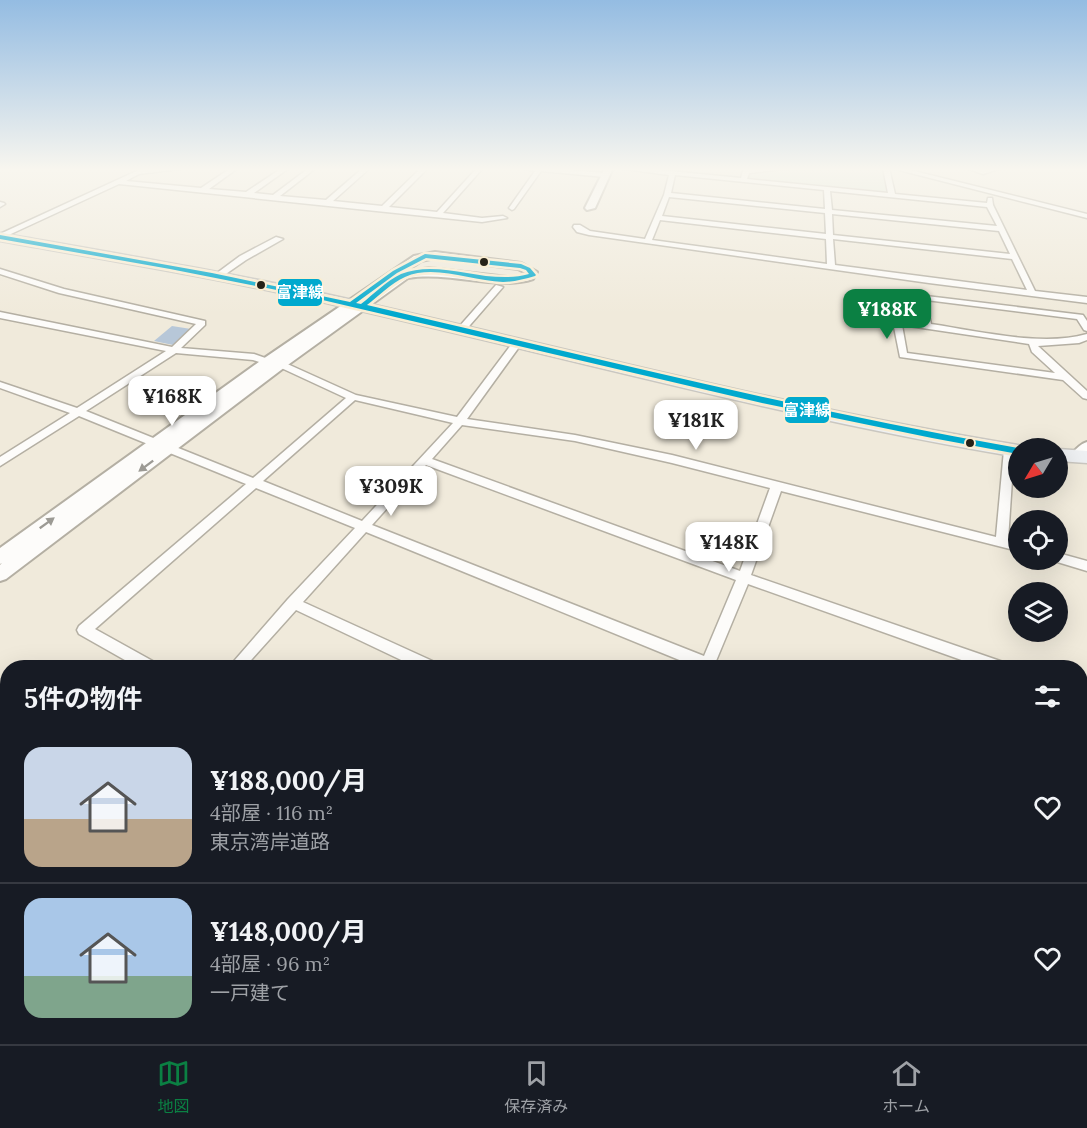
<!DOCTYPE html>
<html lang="ja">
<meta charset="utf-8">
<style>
:root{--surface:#171b24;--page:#20242c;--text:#f1f3f6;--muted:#9ea1a6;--line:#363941;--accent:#0b8043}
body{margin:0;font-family:Lora,"Noto Sans JP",serif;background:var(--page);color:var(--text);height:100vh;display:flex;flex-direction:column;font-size:22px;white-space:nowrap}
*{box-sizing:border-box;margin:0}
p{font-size:20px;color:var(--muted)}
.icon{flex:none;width:33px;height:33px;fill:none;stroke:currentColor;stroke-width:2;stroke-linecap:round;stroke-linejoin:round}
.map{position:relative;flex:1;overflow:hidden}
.drawer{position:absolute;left:0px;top:660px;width:1088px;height:384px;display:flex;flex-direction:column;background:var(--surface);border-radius:24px 24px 0 0;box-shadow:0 6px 24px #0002}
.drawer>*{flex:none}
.needle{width:39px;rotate:232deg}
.tools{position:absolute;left:1008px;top:438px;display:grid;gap:12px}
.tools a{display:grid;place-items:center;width:60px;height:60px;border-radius:50%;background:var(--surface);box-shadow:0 6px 24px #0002;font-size:30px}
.price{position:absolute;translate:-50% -51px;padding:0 14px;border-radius:12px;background:#fff;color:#222;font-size:20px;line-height:39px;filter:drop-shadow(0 2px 3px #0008)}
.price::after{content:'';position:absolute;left:50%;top:36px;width:18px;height:14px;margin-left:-9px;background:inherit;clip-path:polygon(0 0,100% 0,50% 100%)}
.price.current{background:var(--accent);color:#fff}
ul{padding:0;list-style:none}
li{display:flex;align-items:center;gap:18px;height:150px;padding:0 24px}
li+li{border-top:2px solid var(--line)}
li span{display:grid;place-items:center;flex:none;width:168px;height:120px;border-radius:18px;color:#555}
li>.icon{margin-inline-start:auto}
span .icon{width:72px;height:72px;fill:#fffc;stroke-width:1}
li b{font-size:26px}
h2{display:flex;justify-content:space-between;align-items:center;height:72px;padding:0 24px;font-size:26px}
.menu{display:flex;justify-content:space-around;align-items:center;height:84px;border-top:2px solid var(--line);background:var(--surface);font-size:16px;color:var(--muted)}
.menu a{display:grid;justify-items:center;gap:3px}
.menu .current{color:var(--accent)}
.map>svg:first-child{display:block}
.green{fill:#dce7d5}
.water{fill:#b7c7d8}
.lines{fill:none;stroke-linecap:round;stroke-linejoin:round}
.minor-casing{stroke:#b4afa3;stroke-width:3}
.tertiary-casing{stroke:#b4afa3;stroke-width:4}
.trunk-casing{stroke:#cac7c0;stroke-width:3}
.minor{fill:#fdfcfa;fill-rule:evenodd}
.tertiary{fill:#fdfcfa;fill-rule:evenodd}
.trunk{fill:#eef0f2;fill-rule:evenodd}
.bus-1-casing{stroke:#f9edd2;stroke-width:5}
.bus-1{fill:#00a9ce;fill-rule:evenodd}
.oneway{fill:#9c9a94}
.bus-dot{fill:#262218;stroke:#f9edd2;stroke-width:2}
.line-badge{stroke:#f9edd2;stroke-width:2}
.badge-label{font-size:16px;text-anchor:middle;font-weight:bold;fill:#fff}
</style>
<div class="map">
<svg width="1087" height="1044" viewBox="0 0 1087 1044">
<rect width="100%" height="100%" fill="#f0eadb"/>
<!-- green -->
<path class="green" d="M803,168H882L889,192L747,180L748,172Z"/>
<!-- water -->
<path class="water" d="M172,326L191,329L173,345L154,341Z"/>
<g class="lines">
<!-- minor casing -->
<g class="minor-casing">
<path id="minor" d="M143,168H151L148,170L187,168L139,174L126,181L201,188L231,168H238L209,189L246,192L282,168H289L254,193L273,195L309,168H316L280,196L326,200L363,168H370L333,201L382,206L421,168H428L389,207L437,212L477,168H483L443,213L482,218L503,216L507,218L482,222L119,184L0,239V234Z
M520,168H546L605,173L608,175L605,177L541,171L514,209L512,210L509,208L535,171Z
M617,168H639L741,178L743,171L746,169L792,168L749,173L747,179L888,193L883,168H889L895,194L987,203L988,198H992L993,205L1035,291L1087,297V303L929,283L589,235L577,232L573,227L574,225H580L590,231L645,239L664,195L669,175ZM675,175L824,190L825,209L671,193ZM830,191L987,207L997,226L832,210ZM669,197L825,213L826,234L662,216ZM832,214L999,231L1010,254L833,235ZM660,220L826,239L827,264L652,240ZM833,239L1012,259L1027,290L835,265Z
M891,168H902L1087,214V218Z
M966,168L983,170L1002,168L983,174Z
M0,202L4,203L5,204L0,207Z
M276,237L283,239L246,260L220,278L213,276L240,256Z
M0,269L64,289L205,321V325L181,348L254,354L271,360V364L268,365L253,360L176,353L86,411L253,478L346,398L277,366V362H283L356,395L457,417L514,341L517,340L522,343L467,419L575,435L672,455L996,537L1004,450L1009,446L1013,448L1014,450L1008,540L1018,543V551L781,491L751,575L1003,662L1008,664L1010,668H984L748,584L716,661L723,664L725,668H699L366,532L303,602L439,664L441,668H418L296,610L244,668H228L288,599L355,528L256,488L95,629L158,664L160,668H139L79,634L77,630L79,626L246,484L79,416L0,466V457L70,413L0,388V382L77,408L166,351L0,318V312L172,347L196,324L59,293L0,274ZM355,400L453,423L362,521L263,481ZM462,425L575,441L672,463L770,488L740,571L432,459ZM426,465L736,580L704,656L372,525Z
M496,285L503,287L464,332H458V328Z
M918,295L1083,315L1087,321V331L1084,330L1077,319L926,300L931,324C978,331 1042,347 1087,334V340L1079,343L1038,346L1087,391V399L1083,398L1063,380L900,357L893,322L897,319L922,323ZM902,325L1029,344L1032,352L1055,373L907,353Z
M1058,553L1087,561V571L1054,561L1053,560H1058Z
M1080,687L1087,690V704L1080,701Z
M1080,801L1087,804V820L1080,817Z
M8,906V929L0,932V910Z
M1080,950L1087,954V1044H1074L1073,1036H1080Z
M556,1036H576L573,1044H553Z
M849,1036H880L883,1044H853Z"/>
</g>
<!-- tertiary casing -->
<g class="tertiary-casing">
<path id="tertiary" d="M605,168H613L595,208L587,210L585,208Z
M435,252L521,263L537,272L533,279C497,291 450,271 408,278L285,367L6,579L0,581V565L2,563L0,564V548L263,359L414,256ZM435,258L518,269L526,273L516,278L429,268L405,272L421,261Z
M1087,442V456L1082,460H1072L1069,457C1074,451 1080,444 1087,442Z
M0,795L8,798V822L0,819Z
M328,1036H365L368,1044H331Z"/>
</g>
<!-- trunk casing -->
<g class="trunk-casing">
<path id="trunk" d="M0,233C113,253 227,272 339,297C565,347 789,408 1018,445L1026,448H1018V457C789,419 565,357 339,306C227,280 113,261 0,241Z
M1058,449L1087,451V463L1058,461Z"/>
</g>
<!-- minor -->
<use href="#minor" class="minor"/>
<!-- tertiary -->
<use href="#tertiary" class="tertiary"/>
<!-- trunk -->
<use href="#trunk" class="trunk"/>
<!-- bus-1 casing -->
<g class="bus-1-casing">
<path id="bus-1" d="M0,235L212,273L350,302L393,271L425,254L521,264L530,268L536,275L535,276C524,279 514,282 503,282C471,281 435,264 405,277C390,284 379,296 367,305C584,355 799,410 1018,448V454L932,438L762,403L297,294L170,269L0,239ZM426,258L520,268L526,270L529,274C486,286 441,258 401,274C386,281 374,294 361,304L356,303L397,273Z"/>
</g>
<!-- bus-1 -->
<use href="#bus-1" class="bus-1"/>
</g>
<!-- one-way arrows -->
<defs><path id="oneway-solid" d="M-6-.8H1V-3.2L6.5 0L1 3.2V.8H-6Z" transform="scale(1.5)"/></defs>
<g class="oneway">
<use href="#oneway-solid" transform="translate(146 466) rotate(143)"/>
<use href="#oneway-solid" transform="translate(47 523) rotate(-36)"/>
</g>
<!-- sky -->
<linearGradient id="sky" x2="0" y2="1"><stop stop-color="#94bce2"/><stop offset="0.54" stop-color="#f8f6ef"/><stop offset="1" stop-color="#f8f6ef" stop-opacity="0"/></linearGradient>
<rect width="1087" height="314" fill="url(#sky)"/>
<!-- markers -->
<g class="bus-dot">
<circle cx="484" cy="262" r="5"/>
<circle cx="261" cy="285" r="5"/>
<circle cx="970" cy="443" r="5"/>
</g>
<g class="line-badge">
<rect x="277" y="278" width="46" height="29" rx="6" fill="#00a9ce"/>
<rect x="784" y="396" width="46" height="28" rx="6" fill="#00a9ce"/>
</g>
<g class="badge-label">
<text x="300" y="298">富津線</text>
<text x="807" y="416">富津線</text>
</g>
</svg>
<div class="tools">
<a><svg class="needle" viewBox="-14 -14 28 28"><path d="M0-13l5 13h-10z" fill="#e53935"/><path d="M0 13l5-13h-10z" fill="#9ea1a6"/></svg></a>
<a><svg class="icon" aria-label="locate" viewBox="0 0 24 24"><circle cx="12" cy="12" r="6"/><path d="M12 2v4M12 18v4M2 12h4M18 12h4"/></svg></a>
<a><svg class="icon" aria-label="layers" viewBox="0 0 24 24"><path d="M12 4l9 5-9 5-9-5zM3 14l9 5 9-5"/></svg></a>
</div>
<b class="price current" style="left:887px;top:340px">¥188K</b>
<b class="price" style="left:172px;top:427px">¥168K</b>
<b class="price" style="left:696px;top:451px">¥181K</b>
<b class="price" style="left:391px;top:517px">¥309K</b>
<b class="price" style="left:729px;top:573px">¥148K</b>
<section class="drawer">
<h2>5件の物件<svg class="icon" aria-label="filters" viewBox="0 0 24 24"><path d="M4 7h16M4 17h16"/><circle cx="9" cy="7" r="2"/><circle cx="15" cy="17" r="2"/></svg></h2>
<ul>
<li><span style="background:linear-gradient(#c9d6e8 60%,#b9a48a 0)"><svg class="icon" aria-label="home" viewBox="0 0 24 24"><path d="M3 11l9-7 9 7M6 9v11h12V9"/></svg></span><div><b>¥188,000/月</b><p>4部屋 · 116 m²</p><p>東京湾岸道路</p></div><svg class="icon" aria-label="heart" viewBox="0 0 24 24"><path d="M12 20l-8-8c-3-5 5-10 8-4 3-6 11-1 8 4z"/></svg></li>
<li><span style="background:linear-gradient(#a9c7e8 65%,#7fa58c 0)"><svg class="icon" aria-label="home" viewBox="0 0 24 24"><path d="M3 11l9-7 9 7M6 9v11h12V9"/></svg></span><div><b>¥148,000/月</b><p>4部屋 · 96 m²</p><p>一戸建て</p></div><svg class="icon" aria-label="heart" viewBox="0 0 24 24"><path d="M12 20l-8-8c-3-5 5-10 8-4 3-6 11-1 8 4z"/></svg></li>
</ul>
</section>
</div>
<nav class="menu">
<a class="current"><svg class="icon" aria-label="map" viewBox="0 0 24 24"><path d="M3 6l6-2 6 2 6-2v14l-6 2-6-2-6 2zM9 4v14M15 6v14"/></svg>地図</a>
<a><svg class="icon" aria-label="saved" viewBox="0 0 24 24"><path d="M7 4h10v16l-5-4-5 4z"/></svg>保存済み</a>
<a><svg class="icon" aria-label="home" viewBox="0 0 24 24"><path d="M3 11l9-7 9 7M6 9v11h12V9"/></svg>ホーム</a>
</nav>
